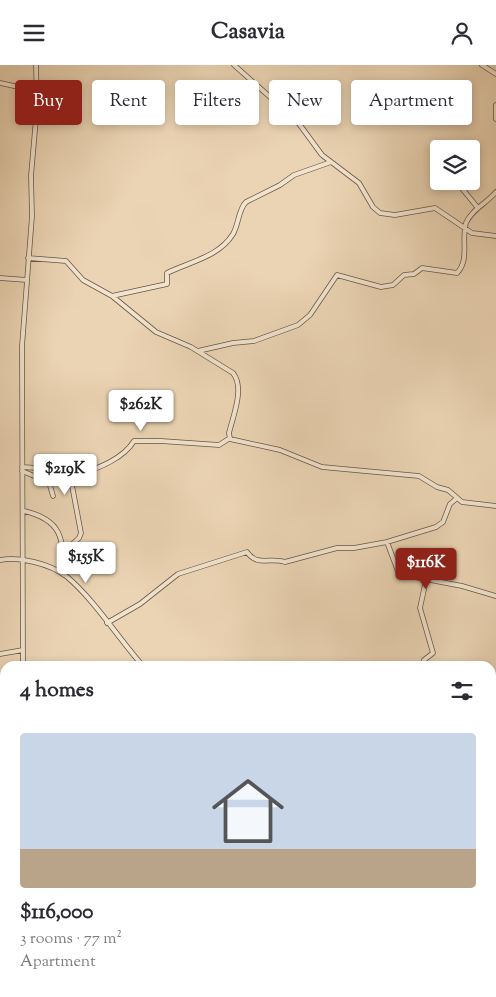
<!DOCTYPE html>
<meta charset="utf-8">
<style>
:root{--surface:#fff;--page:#f2f2f3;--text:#2b2b33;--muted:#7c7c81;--accent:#8f2418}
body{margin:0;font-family:"Sorts Mill Goudy",serif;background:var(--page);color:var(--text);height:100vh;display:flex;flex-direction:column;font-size:19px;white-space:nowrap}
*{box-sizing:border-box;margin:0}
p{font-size:16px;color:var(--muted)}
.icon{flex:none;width:28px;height:28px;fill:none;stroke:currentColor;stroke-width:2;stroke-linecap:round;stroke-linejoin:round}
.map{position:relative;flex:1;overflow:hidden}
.sheet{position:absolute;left:0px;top:596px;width:496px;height:336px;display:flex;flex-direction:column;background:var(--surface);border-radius:15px 15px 0 0;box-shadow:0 2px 8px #0003}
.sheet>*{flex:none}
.hud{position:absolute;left:15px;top:15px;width:466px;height:45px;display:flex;gap:10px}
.buttons{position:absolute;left:430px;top:75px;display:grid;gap:10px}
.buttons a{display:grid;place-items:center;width:50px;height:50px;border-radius:5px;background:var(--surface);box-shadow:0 2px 8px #0003;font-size:25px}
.price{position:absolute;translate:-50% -42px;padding:0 11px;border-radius:5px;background:#fff;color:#222;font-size:16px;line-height:32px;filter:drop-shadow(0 1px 2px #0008)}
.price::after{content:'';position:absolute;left:50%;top:30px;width:15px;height:11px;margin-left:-8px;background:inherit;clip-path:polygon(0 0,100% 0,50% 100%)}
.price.current{background:var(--accent);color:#fff}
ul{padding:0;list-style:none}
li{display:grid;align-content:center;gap:10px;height:265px;padding:0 20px}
li span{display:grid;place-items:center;height:155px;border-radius:5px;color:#555}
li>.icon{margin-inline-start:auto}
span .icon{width:90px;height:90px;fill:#fffc;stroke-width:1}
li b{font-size:21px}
h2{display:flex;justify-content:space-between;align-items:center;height:60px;padding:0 20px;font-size:21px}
.tag{padding:0 18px;border-radius:5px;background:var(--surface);box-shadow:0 2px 8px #0003;font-size:18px;line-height:45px}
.tag.current{background:var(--accent);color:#fff}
header{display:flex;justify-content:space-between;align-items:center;height:65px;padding:0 20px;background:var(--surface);font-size:22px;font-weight:700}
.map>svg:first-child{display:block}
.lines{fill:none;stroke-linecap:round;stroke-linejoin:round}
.minor-casing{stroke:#665847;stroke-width:5.5}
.minor{stroke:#f2e3ce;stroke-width:4}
</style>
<header><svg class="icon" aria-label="menu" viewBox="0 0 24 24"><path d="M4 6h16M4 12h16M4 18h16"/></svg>Casavia<svg class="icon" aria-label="person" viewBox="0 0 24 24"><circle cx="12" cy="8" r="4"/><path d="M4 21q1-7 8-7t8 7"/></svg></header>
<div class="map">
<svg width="496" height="932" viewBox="0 0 496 932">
<rect width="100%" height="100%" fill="#ebd4b4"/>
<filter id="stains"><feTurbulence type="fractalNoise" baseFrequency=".004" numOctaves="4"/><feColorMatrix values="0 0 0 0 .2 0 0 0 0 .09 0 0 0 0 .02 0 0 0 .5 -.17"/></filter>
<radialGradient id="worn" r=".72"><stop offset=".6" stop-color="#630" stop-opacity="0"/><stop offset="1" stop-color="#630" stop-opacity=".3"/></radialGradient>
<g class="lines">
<!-- minor casing -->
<g class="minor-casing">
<path id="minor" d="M234,0L297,56L322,90L359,118L373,142L380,148L395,150L435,143L472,168L496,171
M482,0L496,9
M0,18L37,26
M496,40V54
M460,121L478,143
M28,193L66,196L83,215L112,231L156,267L191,282L233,308C245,323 233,351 229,368L230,374L280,385L322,402L419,411L437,422L448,425L462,437L496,441
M0,213L27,215
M112,231L167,219V208C189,197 219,192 233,169C239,159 238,145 246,137L280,120L294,110L331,97
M198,286L233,278L254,276L298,260L310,250L337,210L381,222L393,220L404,210L414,209L422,203L457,208C470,195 461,174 466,158C471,145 487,138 496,127
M22,402L51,404L70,410L81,468L79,473L64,487
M22,406L49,417L53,431
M71,413C92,405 122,396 134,376H161L219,380L230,373
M24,446C63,455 63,474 64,510
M387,477L399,509L462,521L496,531
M0,495C19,491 50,499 66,511C93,533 119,574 143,601
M107,558L140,539L178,509L247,487C257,502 271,492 285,497L337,483H354L387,477L436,462L443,457L450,439L456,434
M0,589L23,585
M23,601L22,281L32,151L31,111L37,42L36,0
M424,601V595L433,588L420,543L426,515
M491,676L496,670
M491,682L496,680
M491,728H496
M491,783H496
M0,818L5,815
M128,928L132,932"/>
</g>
<!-- minor -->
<use href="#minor" class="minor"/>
</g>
<rect width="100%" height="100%" filter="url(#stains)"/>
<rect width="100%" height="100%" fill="url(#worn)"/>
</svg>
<div class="buttons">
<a><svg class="icon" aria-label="layers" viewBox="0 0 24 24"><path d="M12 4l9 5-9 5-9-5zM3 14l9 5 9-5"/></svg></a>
</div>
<b class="price" style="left:141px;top:367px">$262K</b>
<b class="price" style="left:65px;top:431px">$219K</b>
<b class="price" style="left:86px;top:519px">$155K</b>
<b class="price current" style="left:426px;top:525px">$116K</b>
<div class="hud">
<a class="tag current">Buy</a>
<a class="tag">Rent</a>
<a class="tag">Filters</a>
<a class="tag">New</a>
<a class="tag">Apartment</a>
</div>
<section class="sheet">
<h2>4 homes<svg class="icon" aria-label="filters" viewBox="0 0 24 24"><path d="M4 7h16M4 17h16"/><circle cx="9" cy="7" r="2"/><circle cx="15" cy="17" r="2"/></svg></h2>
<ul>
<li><span style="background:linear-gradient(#c9d6e8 75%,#b9a48a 0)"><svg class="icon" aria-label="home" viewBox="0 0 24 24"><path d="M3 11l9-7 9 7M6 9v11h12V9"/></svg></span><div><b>$116,000</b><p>3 rooms · 77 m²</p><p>Apartment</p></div></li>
</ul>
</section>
</div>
